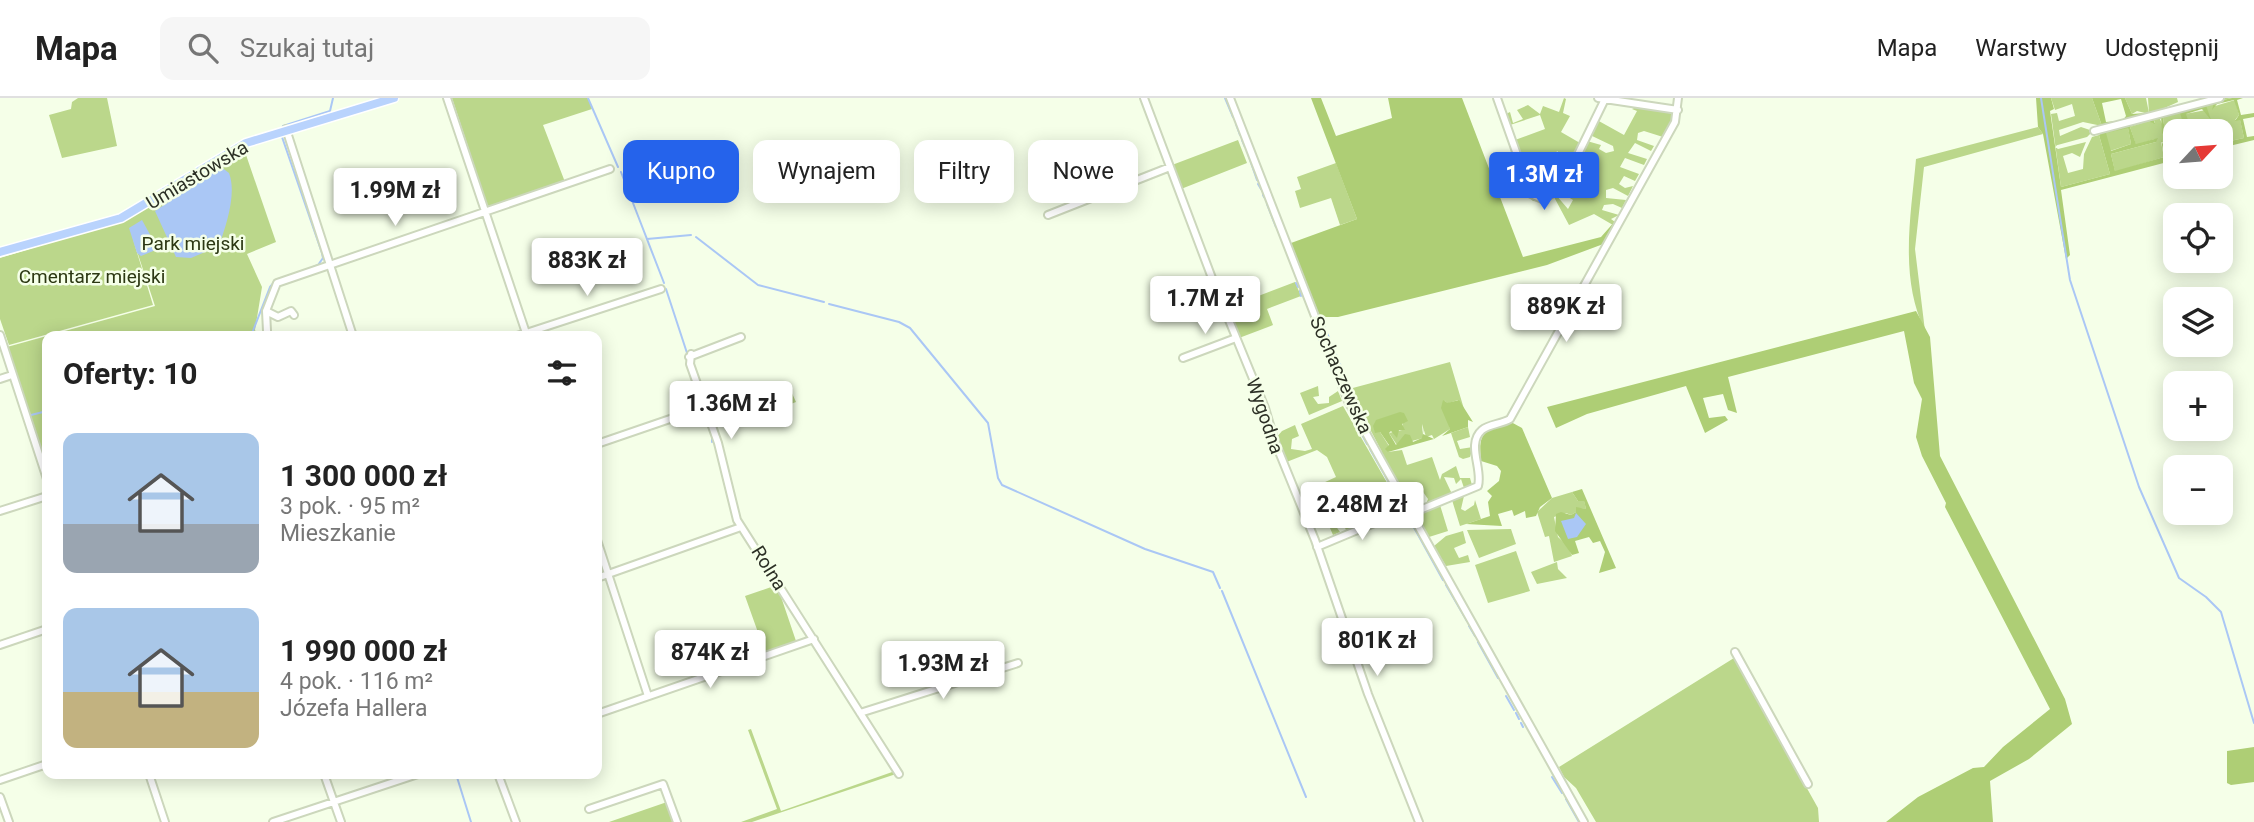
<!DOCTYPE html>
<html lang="pl">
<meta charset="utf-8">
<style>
:root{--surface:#fff;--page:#f6f6f6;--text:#222;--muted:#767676;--line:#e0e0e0;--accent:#2563eb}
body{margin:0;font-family:Roboto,sans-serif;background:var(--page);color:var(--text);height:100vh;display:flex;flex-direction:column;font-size:26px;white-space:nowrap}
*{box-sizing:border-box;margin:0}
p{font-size:23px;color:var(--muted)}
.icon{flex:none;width:38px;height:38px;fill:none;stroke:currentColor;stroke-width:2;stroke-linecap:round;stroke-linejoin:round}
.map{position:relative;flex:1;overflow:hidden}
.drawer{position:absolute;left:42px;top:233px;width:560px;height:448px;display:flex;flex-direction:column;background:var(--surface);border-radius:14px;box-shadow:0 4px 18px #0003}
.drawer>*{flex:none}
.banner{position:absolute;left:623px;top:42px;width:665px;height:63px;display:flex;gap:14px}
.needle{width:46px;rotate:64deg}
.buttons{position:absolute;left:2163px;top:21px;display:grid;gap:14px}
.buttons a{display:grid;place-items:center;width:70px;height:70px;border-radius:14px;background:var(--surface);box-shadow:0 4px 18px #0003;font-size:35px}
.price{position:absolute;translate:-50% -60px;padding:0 16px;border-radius:7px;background:#fff;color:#222;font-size:23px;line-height:46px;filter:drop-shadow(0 2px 4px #0008)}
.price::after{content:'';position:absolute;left:50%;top:42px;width:21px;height:16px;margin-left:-10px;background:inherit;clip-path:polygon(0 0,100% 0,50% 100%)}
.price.on{background:var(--accent);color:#fff}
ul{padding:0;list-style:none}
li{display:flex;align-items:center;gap:21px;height:175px;padding:0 21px}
li span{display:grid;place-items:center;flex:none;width:196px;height:140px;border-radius:14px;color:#555}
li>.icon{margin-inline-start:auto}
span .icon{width:84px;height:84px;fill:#fffc;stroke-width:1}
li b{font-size:30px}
h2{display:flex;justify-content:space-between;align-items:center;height:84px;padding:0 21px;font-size:30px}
.tag{padding:0 24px;border-radius:14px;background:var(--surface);box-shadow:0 4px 18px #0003;font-size:24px;line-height:63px}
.tag.on{background:var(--accent);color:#fff}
header{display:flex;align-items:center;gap:42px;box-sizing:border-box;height:98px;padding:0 35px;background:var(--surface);border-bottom:2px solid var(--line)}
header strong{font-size:33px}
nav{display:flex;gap:38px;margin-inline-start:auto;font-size:24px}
.search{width:490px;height:63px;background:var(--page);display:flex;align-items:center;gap:18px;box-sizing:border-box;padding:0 24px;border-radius:14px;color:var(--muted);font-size:26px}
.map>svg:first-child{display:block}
.green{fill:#bbd78b}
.forest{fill:#aece75;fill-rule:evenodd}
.water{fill:#aac7f5}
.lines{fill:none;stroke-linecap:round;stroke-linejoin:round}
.stream{stroke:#aac7f5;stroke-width:2}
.canal{stroke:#aac7f5;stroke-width:5}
.minor-casing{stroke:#ccd7bc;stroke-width:10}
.major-casing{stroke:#fff;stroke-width:11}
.minor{stroke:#fff;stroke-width:6}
.major{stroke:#b9d3fd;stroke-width:8}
.labels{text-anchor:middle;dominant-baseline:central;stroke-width:5;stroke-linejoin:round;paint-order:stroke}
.street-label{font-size:19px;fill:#2c3025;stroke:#f5ffe8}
.park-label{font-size:19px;fill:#2c3813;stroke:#f5ffe8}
</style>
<header>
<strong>Mapa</strong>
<div class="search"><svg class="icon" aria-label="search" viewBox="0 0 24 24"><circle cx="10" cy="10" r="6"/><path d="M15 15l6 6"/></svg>Szukaj tutaj</div>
<nav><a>Mapa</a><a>Warstwy</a><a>Udostępnij</a></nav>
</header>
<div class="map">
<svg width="2254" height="724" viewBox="0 0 2254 724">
<rect width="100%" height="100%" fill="#f5ffe8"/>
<!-- green -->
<path class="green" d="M78,0H107L117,48L62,60L49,17L71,11L72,4Z
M452,0H588L592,11L543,27L565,84L488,109Z
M1564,0L1566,1L1563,15L1570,18L1561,34L1580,45L1568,62L1557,53L1555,58L1559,61L1556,68L1550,65L1547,70L1560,75L1561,84L1540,100L1534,96L1528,81L1534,78L1532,73L1541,71L1536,57L1527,60L1526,55L1521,57L1515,42L1545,31L1540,17L1510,27L1506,16L1510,14L1513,25L1523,21L1517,12L1528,7L1540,16L1543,8L1559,14Z
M2051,0H2092L2102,28L2083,24L2059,32L2060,38L2081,29L2093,33L2087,39L2054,48L2058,51L2086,44L2080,59L2072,55L2063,58L2068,75L2083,71L2084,56L2092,39L2099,37L2110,76L2061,89L2051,16L2057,15L2059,23L2075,18L2072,6L2055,12Z
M2125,0H2146L2149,15L2148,0H2177L2178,4L2160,12L2211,0L2126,23L2145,15L2137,13L2132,16Z
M2225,0H2232L2214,4L2215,8L2235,2L2239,17L2235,22L2240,21L2244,40L2221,45V33L2217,29L2214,33H2200L2207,27L2191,31L2185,16L2206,12V8L2160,21L2165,33L2163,20L2181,15L2185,33L2167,37V41L2175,39V57L2168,59L2164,44H2161L2164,59L2115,74L2111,56L2156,44L2155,41L2136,47L2130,29L2148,23L2155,25L2153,20Z
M1636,9L1668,12L1673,18L1663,39L1644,33L1638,35L1637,42L1654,48L1651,53L1635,45L1628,55L1647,61L1644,67L1625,60L1620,69L1639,76L1635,83L1624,78L1619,86L1625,90L1633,88L1628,98L1613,90L1606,92V100L1626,102L1622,110L1613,106L1604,107L1602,112L1619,117L1611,121L1615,124L1613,127L1594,116L1569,127L1554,99L1543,104L1533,103L1531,101L1509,42L1532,100L1540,103L1556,97L1568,111L1573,102L1562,95L1569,80L1578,85L1582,78L1595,84L1598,79L1574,70L1580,57L1592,63L1594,59L1582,53L1587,43L1601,47L1599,51L1606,55L1614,53L1613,48L1590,37L1597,22L1624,37L1637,13L1632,11Z
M2038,29L2043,36L1924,69L1915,151L1925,233C1899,179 1911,118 1916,61Z
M2128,29L2131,46L2110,53L2105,35Z
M1238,42L1247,65L1181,91L1172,67Z
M244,51L276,144L247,156L262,189L255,232L258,238H47V368L7,249L155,208L132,138L153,207L9,247L0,221V160L127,121Z
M1129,61L1138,81L1112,91L1103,72Z
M1336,65L1357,121L1340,127L1331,100L1300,110L1295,93L1301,91L1297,79Z
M1295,184L1301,198L1267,211L1273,227L1239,240L1227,210Z
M1450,264L1464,311L1458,302L1446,306L1445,302L1450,331L1434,341L1432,337L1426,339L1422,326L1423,340L1397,347L1389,335L1402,332L1404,315L1380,334L1389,348L1388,354L1402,352L1407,367L1432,359L1440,382L1442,376L1456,368L1460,380H1470L1472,387L1464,390L1461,381L1456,386L1454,380L1444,379L1452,396L1426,406L1428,401L1416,384L1407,388L1422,406L1412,409L1403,392L1404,387L1398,388L1380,356L1382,354L1349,291Z
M1318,288L1319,298L1313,299L1318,306L1329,305V299L1338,293L1342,303L1309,317L1300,295Z
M791,293L796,304L767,315L762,304Z
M1343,308L1397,402V414L1346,432L1341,421L1333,418L1330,420L1340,434L1333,437L1321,409L1307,415L1299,396L1336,379L1327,359L1317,352L1284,365L1276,340L1282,333L1295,327L1299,338L1292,341L1291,351L1305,353L1312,351L1301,326Z
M1468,329L1470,339L1457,343L1460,351L1473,349L1470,359L1463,361L1459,359L1451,335Z
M1572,394L1578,403L1584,402L1586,411L1576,410V414L1571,417L1566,415L1554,419L1558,439L1567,447L1572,458L1554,464L1549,438L1545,439L1537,414L1552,400Z
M1464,398L1461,411L1465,413L1474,407L1475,402L1481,421L1460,428L1452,402Z
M1440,407L1448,433L1429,439L1419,420L1424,414Z
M1511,431L1516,446L1479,460L1467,432Z
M1463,433L1466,445L1454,450L1459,460L1468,457L1470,464L1446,468L1434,448L1446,438Z
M1516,453L1530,493L1488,505L1475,467Z
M1557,464L1558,471L1567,480L1537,486L1531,474Z
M777,487L796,543L765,554L745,498Z
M1734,560L1818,710L1819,724H1596L1576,690L1564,679L1559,669Z
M751,631L781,713L895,673L896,676L752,724H741L777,711L748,632Z
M667,704L674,724H609Z"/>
<!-- forest -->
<path class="forest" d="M1311,0H1321L1336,38L1392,20L1388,0H1462L1523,159L1601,139L1616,122L1620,124L1606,145L1547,167L1338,219H1320L1291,145L1357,121Z
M2036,0H2051L2054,11L2050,13L2061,89L2110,76L2099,37L2104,32L2153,20L2155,26L2148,23L2130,29L2136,46L2158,40L2156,44L2111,56L2115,73L2164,59L2161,41L2168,59L2175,57V62L2061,92L2070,157L2066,161L2043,36L2038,29ZM2128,30L2131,46L2111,53L2106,35Z
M2092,0H2125L2132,16L2145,15L2122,23L2126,18L2121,1L2102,5L2106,24L2117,23L2102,28Z
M2232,0H2243L2237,2L2241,17L2254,15V19L2243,21L2247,39L2254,38V42L2221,50V45L2244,40L2240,22L2235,23L2239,17L2234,2L2217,6L2212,12L2214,4Z
M2202,7H2206L2211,22L2202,11L2186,16L2191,31L2210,27L2206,33H2183L2185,32L2180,15L2163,20L2165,33L2162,36L2161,18Z
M1916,213L1930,239L1940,358L2065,601L2072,626L2029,661L1990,683L1993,724H1886L1918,699L1973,670L1984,669L2003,649L2050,611L1945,409L1946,405L1922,358L1916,339L1922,301L1914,285L1904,233L1728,279L1737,315L1728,312L1723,296L1703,300L1709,320L1725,318L1728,322L1705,335L1686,288L1587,316L1556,330L1547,309Z
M1443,302L1447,305L1459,302L1473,324L1468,322V329L1442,338L1450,331L1441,310Z
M1400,314L1404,315L1408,323L1402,326L1405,332H1399L1397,340L1391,333L1389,335L1396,347L1405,336L1410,337L1413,344L1422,340L1424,325L1423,336L1434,341L1388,354L1385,351L1389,347L1380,334L1375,335L1373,328L1376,322Z
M1511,324L1522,330L1552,400L1540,409L1536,418L1526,420L1525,413L1514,418L1512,412L1498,416L1502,428L1466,426L1490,418L1488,404L1492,398L1487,393L1499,383L1501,373L1497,368L1481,363C1478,333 1484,333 1511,324Z
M1582,391L1616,470L1599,475L1605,454L1600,443L1593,445L1589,439L1575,443L1579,455L1572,457L1555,433L1556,416L1561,414L1571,417L1576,414V409L1586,411L1584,403H1578L1572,394Z
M2254,649V684L2231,687L2227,685V653Z"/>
<!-- water -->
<path class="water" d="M221,69L229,75C237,96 226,127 219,148L191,160L176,159L155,113Z
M142,122L158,151L141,158L137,155L129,130Z
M1576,415L1586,426L1577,439L1568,441L1561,423L1574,420Z"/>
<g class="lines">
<!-- stream -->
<path class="stream" d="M588,0L618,69
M1225,0L1233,19
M2041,0L2070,182L2139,389L2179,480L2206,499L2221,514L2254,625
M1236,26L1240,37
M283,28L330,13L333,0
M282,39L322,155L323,160L318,167L304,173
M1242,42L1245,49
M1248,56L1257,82
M621,74L664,185
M1258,86L1261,91
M1263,97L1264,99
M1267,106L1276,129
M696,139L758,187L824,204
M647,141L691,137
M1296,185L1298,189
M666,191L687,255
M1300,193L1301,198
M829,206L899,224L910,230L988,325L998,380L1002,387L1145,451L1213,474L1220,490
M251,238L270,189L276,182
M1319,242L1332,274
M1348,311L1367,346
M31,317L47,313
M712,340V344
M1370,351L1404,411
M1406,415L1443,482
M1446,487L1467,523
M1222,493L1306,699
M1469,528L1475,538
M1478,544L1498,580
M1506,598L1514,612
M1516,615L1519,621
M1521,625L1523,629
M456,676L471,724
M1552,679L1562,695
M1566,701L1579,724"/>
<!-- canal -->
<path class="canal" d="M1322,227L1361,320"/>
<!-- minor casing -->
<g class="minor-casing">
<path id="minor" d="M447,0L527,238
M1144,0L1215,188L1265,310L1275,344L1315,442L1368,596L1419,724
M1230,0L1348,303L1584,724
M1497,0L1531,96L1542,101L1553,95L1564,85L1605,1
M1598,0L1678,12
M286,31L353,238
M2094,33L2220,0
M1048,117L1170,69
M266,213L267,233
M294,217L291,213L278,219L266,213L277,185L610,71
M0,237L47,381
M517,238L661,191
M691,256L690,266L718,345L737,422L899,676
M689,259L741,239
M1183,260L1236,240
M0,281L12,277
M597,346L705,309
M0,413L47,398
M1410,416L1478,388C1483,371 1466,346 1482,332C1489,326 1502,326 1510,321L1675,24L1678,0
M597,442L648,598
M1317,449L1408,411
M597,480L741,429
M0,547L47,531
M1735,554L1808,686
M860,615L1018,565
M597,616L814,541
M149,676L165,724
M324,676L341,724
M498,676L516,724
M0,682L47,666
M0,699L9,724
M589,711L663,686L677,724
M273,724L418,676"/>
</g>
<!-- major casing -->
<g class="major-casing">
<path id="major" d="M0,154L121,120L246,45L394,0"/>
</g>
<!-- minor -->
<use href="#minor" class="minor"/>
<!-- major -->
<use href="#major" class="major"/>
</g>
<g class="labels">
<!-- street labels -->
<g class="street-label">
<text transform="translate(197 77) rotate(-31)">Umiastowska</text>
<text transform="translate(1341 277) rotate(66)">Sochaczewska</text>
<text transform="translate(1265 318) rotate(71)">Wygodna</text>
<text transform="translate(769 470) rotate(58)">Rolna</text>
</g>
<!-- park labels -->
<g class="park-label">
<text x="193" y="145">Park miejski</text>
<text x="92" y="178">Cmentarz miejski</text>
</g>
</g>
</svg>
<div class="buttons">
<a><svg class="needle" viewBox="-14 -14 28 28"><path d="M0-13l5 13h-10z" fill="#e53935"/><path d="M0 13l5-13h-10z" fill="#767676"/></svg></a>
<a><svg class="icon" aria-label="locate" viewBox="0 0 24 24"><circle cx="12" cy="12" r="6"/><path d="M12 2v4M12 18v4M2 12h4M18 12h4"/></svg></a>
<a><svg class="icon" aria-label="layers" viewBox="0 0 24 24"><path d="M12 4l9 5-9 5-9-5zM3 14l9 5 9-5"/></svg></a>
<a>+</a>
<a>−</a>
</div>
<b class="price on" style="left:1544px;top:114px">1.3M zł</b>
<b class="price" style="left:395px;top:130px">1.99M zł</b>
<b class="price" style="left:587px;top:200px">883K zł</b>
<b class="price" style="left:1205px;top:238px">1.7M zł</b>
<b class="price" style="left:1566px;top:246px">889K zł</b>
<b class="price" style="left:731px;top:343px">1.36M zł</b>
<b class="price" style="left:1362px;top:444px">2.48M zł</b>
<b class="price" style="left:1377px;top:580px">801K zł</b>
<b class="price" style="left:710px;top:592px">874K zł</b>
<b class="price" style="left:943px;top:603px">1.93M zł</b>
<div class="banner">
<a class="tag on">Kupno</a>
<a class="tag">Wynajem</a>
<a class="tag">Filtry</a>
<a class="tag">Nowe</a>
</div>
<section class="drawer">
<h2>Oferty: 10<svg class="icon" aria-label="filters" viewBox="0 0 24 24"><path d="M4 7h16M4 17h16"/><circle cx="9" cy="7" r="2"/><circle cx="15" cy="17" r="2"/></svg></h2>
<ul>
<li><span style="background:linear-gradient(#a9c7e8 65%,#9aa5b1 0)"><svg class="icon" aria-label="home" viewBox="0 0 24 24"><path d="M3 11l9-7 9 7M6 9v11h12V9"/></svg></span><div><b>1 300 000 zł</b><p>3 pok. · 95 m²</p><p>Mieszkanie</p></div></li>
<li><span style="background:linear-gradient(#a9c7e8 60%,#c2b280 0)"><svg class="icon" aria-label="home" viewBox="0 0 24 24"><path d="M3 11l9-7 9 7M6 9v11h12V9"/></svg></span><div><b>1 990 000 zł</b><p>4 pok. · 116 m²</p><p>Józefa Hallera</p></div></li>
</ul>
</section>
</div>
